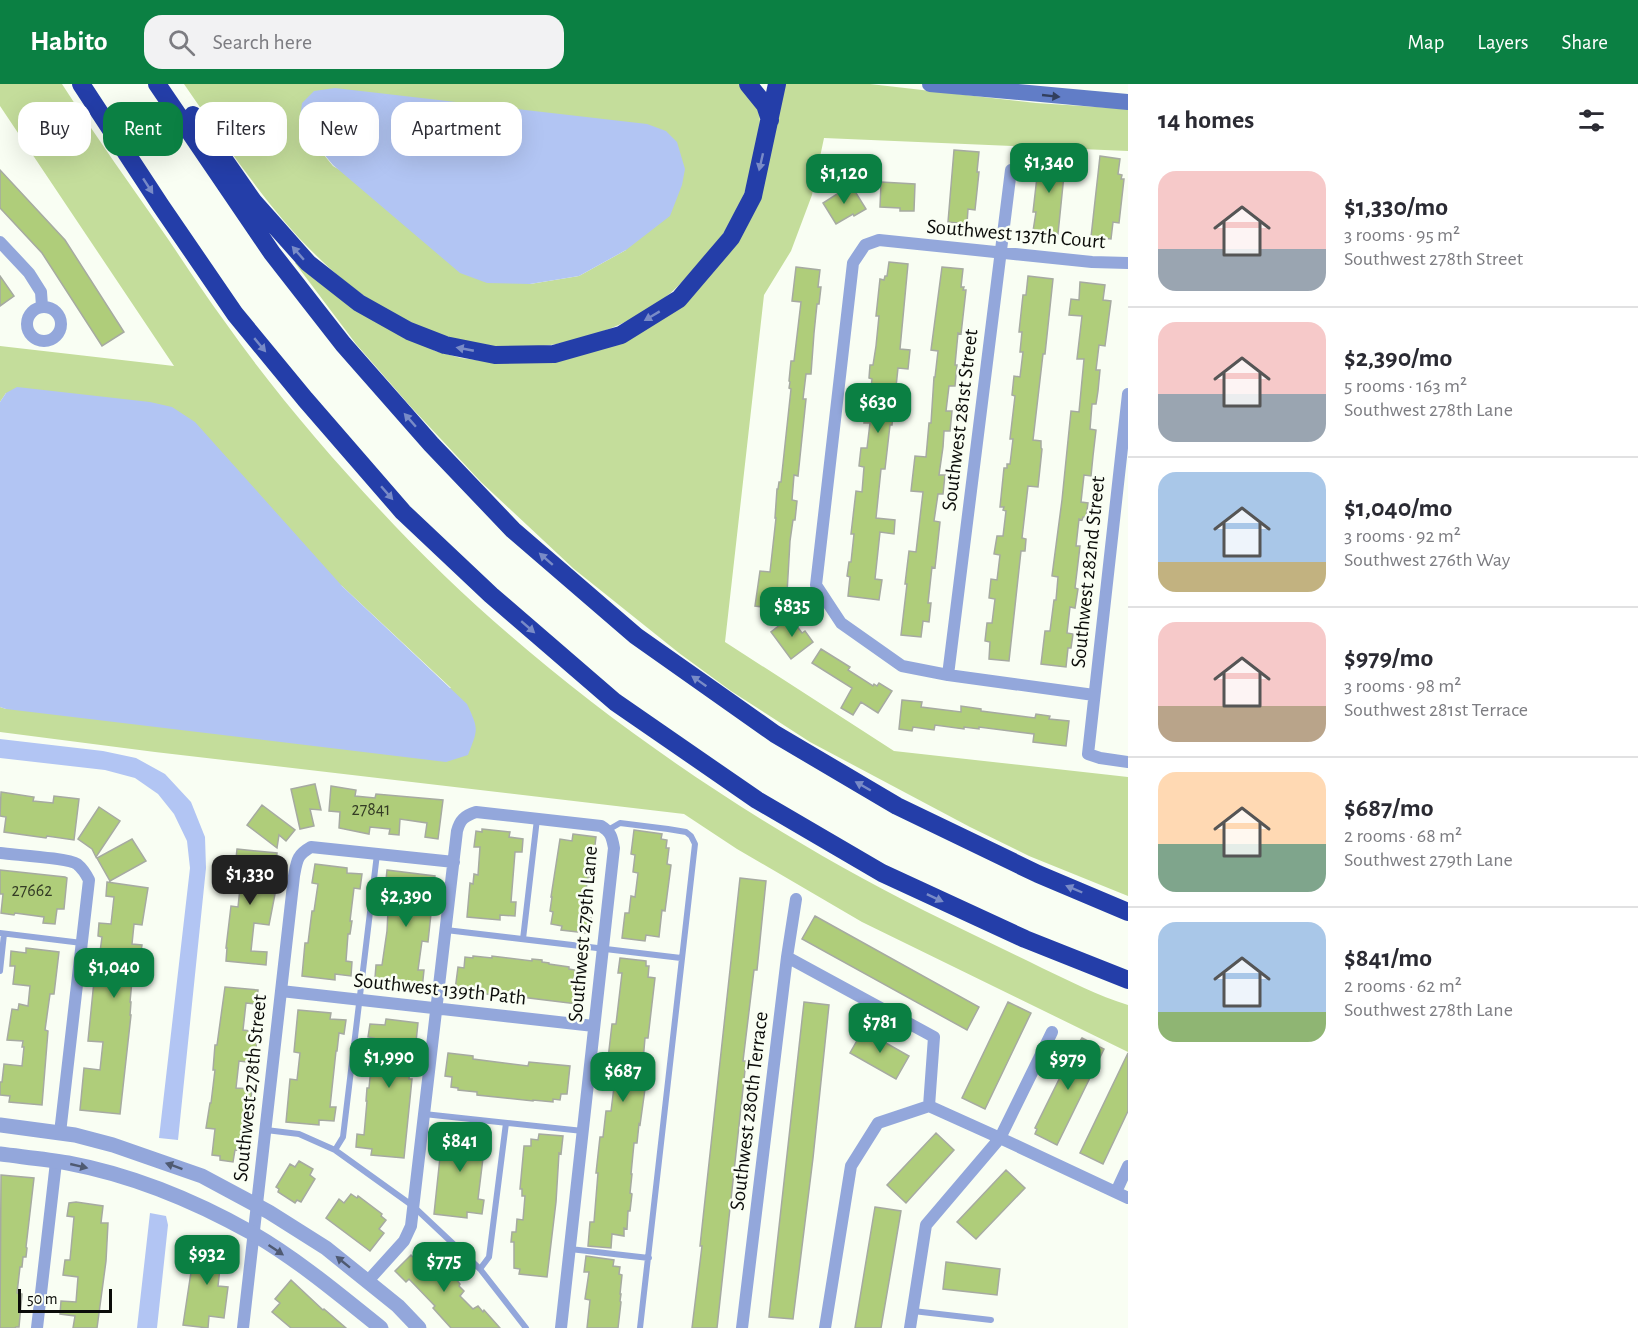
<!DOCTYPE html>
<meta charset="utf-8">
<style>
:root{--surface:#fff;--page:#f2f2f3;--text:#2b2b33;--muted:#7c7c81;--line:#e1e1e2;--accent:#0b8043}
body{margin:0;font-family:"Alegreya Sans",sans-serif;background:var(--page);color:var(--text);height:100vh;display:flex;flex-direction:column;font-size:22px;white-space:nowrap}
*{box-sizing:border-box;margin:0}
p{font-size:20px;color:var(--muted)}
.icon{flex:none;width:33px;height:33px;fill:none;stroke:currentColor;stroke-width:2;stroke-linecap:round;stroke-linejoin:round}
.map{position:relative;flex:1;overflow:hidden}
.details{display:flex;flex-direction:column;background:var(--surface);width:510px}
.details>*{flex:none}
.hud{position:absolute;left:18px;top:18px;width:570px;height:54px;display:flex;gap:12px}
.scale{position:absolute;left:18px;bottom:15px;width:94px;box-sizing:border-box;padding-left:6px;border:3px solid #0b0c09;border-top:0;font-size:16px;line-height:21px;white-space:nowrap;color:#0b0c09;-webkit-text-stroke:4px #f9fef3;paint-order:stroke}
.price{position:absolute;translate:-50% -51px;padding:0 14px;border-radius:12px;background:var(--accent);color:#fff;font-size:20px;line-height:39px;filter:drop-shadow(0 2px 3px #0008)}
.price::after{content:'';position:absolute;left:50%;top:36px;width:18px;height:14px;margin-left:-9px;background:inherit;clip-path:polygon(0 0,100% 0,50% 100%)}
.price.selected{background:#222;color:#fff}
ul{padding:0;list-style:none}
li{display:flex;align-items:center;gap:18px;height:150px;padding:0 30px}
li+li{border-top:2px solid var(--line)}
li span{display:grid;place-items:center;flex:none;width:168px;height:120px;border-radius:18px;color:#555}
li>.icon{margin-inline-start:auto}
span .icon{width:72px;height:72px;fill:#fffc;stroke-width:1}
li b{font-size:26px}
h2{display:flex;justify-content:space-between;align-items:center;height:72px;padding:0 30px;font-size:26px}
.pill{padding:0 21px;border-radius:18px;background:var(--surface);box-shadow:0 6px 24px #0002;font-size:21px;line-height:54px}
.pill.selected{background:var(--accent);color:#fff}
header{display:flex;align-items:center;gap:36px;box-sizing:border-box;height:84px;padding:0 30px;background:var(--accent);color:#fff}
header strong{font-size:28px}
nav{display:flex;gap:33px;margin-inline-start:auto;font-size:21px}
.search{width:420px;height:54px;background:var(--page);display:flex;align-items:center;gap:15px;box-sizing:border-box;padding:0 21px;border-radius:18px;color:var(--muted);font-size:22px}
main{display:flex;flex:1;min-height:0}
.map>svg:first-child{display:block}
.green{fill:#c4dd9b;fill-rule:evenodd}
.water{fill:#b2c5f3}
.building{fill:#afcd7a;stroke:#a6aaa1;stroke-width:1.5}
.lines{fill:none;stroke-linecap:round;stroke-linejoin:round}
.service{stroke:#93a7db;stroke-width:6}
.minor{stroke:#93a7db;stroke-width:12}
.tertiary{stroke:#93a7db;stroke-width:15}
.secondary{stroke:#617dc7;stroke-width:16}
.motorway{stroke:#243ea9;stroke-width:18}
.oneway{fill:#323f5e}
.oneway2{fill:#798bc7}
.oneway3{fill:#4f5a72}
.labels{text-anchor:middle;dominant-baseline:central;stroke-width:5;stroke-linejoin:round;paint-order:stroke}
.number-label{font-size:18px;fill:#343c25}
.street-label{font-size:21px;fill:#0b0c09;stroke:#f9fef3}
</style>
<header>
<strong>Habito</strong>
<div class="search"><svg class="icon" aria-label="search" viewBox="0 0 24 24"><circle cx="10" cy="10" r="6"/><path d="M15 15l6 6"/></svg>Search here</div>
<nav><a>Map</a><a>Layers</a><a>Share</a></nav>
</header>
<main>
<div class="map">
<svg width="1128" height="1244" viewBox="0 0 1128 1244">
<rect width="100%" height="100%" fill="#f9fef3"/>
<!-- green -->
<path class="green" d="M0,0H62C96,53 132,103 168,155C187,183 205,211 225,238C272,305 326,368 381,427C533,591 727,727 925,827C964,846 1003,865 1042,884C1070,897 1098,912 1128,921V968L862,838L737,765L684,730L155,668L0,648V623L6,625L451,604L342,502L6,309L0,318V262L174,282L0,22Z
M184,0H740C745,5 751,11 755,17C765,33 757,58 754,75C747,114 725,153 698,182C686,194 675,206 662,216C611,254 529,274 468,260C439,253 397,234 373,218C291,163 239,79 184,0ZM300,34L626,166L579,192L530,200L333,82L306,49Z
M781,0H870L1036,19L1128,25V67L824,54L812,111L791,167L764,211L725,558L894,667L1128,693V812L1029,772L970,743L810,658L731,607L679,569L574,485L481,398L411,323L356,260L295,179L297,177L435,267L461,274L484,277L586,269L722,176Z"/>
<!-- water -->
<path class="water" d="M335,4L647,40L666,47L677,58L685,85L682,101L670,132L626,166L579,192L530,200L487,199L460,189L333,81L306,49L300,34L302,19L314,7Z
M17,303L150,318L172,323L195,338L342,502L467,620C479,646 478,645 468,671L446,678L6,625L0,623V318L6,309Z
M0,655L103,667L136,674L165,690L191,718L205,753L206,784L178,1056L159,1054L190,784L187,757L174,730L158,710L135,694L105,686L0,674Z
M150,1129L166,1132L168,1141L157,1244H137Z"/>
<!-- building -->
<path class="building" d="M954,66L979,68L977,88H979L975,126L968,125L967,140L948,138Z
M1046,69L1066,71L1058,150L1033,147L1036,128H1033L1038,84L1044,85Z
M1100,72L1120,75L1118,90L1122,91L1121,95H1124L1119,139L1113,138L1111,155L1091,153Z
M0,86L65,156L124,248L102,262L42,169L0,124Z
M881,98L915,100L914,127H900V124L880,123Z
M851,101L866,125L854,132L853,130L836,140L823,119Z
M889,178L908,180L900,265L910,266L908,285L898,284L892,341H890L885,385H881L876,434L895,436L894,450L880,448L875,495L882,496L879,516L848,512L850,493L847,492L849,478H851L854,450H851L856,407L862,408L864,383L859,382L861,364H867L870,339H864L865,324L868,325L869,320L872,295L869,294L870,281H873L876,262L879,232H876L880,195L884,196L885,192H887Z
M796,183L820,186L818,203H821L819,220H817L814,249L811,290H806L803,315H806L798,392L794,391L792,416L797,417L795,436H793L790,457L787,509L781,508L779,525L755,522L760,487L770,488L776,434H775L777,405H778L779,398H781L791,305L789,304L790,298L789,297L791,277H794L801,218L792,217Z
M942,183L963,185L961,203H964L963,206H966L961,250L958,249L955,281H957L955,302H949L946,327H952L950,347H944L943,363L939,391H945L943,410H938L934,437L940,438L935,484L932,483L928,519H931L929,538L923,537L921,553L901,551L907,500H905L909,467L916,468L923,408L911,407L915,372L926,373L929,339H931L934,293H935L938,267L931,266Z
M0,192L14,212L0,222Z
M1028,192L1053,195L1045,270H1043L1033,356L1041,357V364L1042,365L1038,403L1028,402L1022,454L1026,455L1025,467H1021L1009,577L989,575L990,558L985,557L987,539H992L995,515L989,514L991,495L997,496L1000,471L994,470L997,452H1003L1006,427L1003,426L1004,423H1000L1004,384H1007V380H1010L1013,355H1010L1015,312L1012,311L1014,292L1020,293L1023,268H1020L1022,248H1019L1023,211H1026Z
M1080,198L1105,201L1103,216L1111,217L1105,262L1099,261L1096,286H1100L1098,307L1096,320H1092L1090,345L1096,346L1093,372L1091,392L1084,391L1081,418L1088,419L1086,433H1083L1082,436L1079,435L1076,462H1080L1075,504L1078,505L1075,524L1070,523L1067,549L1073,550L1071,564H1068L1066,583L1041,580L1045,547H1050L1054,516H1056L1058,493L1052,492L1062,416L1071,327L1079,328L1084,275H1077L1082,232L1069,231L1071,215L1079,216Z
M790,533L802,549L805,547L813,558L791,575L771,548Z
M821,565L850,583L848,586L873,602L874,600L877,602L879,599L892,607L878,629L861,618L853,631L841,624L852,604L812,579Z
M902,616L922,618L921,623L961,628V622L981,625V627L1035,634L1036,630L1050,632L1049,635L1069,637L1066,662L1033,658L1034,650L979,643V645L964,643V645L935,641L934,646L913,643L912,647L899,645Z
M315,700L321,726L310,725L314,742L300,745L291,705Z
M331,702L356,706L355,712L375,714L376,710L443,716L438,755L425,753L427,739L400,735L399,751L389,750L390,745L370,743L369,750L339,744L340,728L329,727Z
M1,708L34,713L33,717L53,719L54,712L79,715L74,756L47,752L46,754L4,748L6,733L0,732Z
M262,721L295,746L286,757L279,751L277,764L247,741Z
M99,723L120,737L96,773L92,765L78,755Z
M482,745L510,748L509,753L523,755L522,768H515L511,818H516L515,832L500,831V836L467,833L470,799L473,800L474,790L478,791L480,763H474L476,747L482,748Z
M634,746L662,750L661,755L667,756L666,764H669L667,780L671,781L665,827L662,826L659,853L646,851L645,857L622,854L625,829H629L631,812L635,813L638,789L633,788L635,771L631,770Z
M573,750L596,753L591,793H588L585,812H589L586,833L591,834L589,846H587L586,849L561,846L562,842L551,840L553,828L550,827L552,813H551L560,755L572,757Z
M132,755L146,777L110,797L97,774Z
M237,765L277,769L276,783L266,782L263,808L275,810L269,841L254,839L251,867L267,868L266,881L226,877L227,864H226L231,822L238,823L240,804L233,803Z
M315,780L347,784V789L362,790L360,805L354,804L350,837H352L350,850H348L346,877L352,878L351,892L335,890V896L302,892L305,859H308L312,827H314L318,800L312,799Z
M0,786L65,793L67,794L64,825H57L55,840L43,839L44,833L15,829L14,831L1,829L3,810H0Z
M387,786L435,792L428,858L422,857L418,886H424L422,905L389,902L390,896L375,894L376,881H382L387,847L389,806H385Z
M740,794L766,797L757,886H754L743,977H746L717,1244H692L702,1162H700Z
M107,798L148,804L142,841L134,840L132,860L142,861L138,886H133L130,918H131L130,931H131L120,1030L80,1026L84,984L100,986L103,958L88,957L94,897H96L102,853L98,852L99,839L111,840L114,813L106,812Z
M815,832L979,923L967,946L802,855Z
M26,864L59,868L54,910H50L45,946L48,947L42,1021L9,1018L10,1012L0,1011V998H2L4,980L22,982L24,963H22L23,957L7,956L12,925L18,926L19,920L28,922L30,902L13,900L15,882H10L11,867L26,869Z
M473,872L492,874V872L532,877V875L542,876V878L549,879V880L569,883V885L575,886L574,896L580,897L577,920L513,912L514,909L494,907V911L455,906L458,883L464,884L465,873L473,874Z
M620,874L646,877V882H649L648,893L655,894L648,954H645L643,977L645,978L643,996H645V1005L640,1041L639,1040L637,1059H634L631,1090H632L630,1109L632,1110L630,1127H628L627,1145L624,1144V1152L612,1150L611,1164L588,1162L590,1138H594L598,1089H596L600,1053H603L606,1027H611L614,1003L609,1002L612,976L608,975L612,940H616L622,889H618Z
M225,903L258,906L257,920L246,919L243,946L258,948L254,979L239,977L236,1004L252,1005L246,1067L235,1066L233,1078L220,1076V1072L212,1071L215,1045L206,1044L210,1019H211L215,986H213L215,961H217Z
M804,918L829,921L813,1074L793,1235L769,1233Z
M1008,918L1031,929L985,1025L962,1014Z
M298,926L331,929L330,935L346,936L344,950L339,949L337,967H336L330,1023H336L334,1037L319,1036V1041L286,1038L290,995L297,996L300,969L294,968Z
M386,935L418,939L416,958H411L407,985H410L409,995H412L404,1074L371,1071L372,1065L356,1063L357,1050L364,1051L367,1017H366L367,1004H369L374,954L368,953L370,940L385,941Z
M863,946L909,972L896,995L850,969Z
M1082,954L1104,965L1057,1061L1035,1050L1037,1045L1035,1044L1078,957H1080Z
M448,969L473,972V975L528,982L529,978L570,982L567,1010H561L560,1016L553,1015V1018L533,1016V1017L477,1011V1008L458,1006V1004L451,1003L452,993L445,992Z
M1128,969V1027L1103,1080L1080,1069Z
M466,1044L476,1045V1051L491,1053L489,1066H484L478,1115L484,1116L482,1130L467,1128V1134L434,1130L443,1045L465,1047Z
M936,1049L954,1066L906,1119L887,1101Z
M539,1050L563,1052L561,1070L559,1069L556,1118L547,1193L519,1190L520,1185L514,1184V1158H511L512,1148H516L517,1135L523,1136L525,1112H522V1105H520L524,1062H531V1055L538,1056Z
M299,1077L313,1085L310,1091L315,1095L301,1118L297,1116L295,1119L278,1108L279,1105L276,1103L290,1080L295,1083Z
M1006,1086L1025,1104L976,1155L957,1138Z
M1,1091L34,1094L26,1163L27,1164L26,1173H23L22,1183H20L17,1209L22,1210L19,1243H16L15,1244H0Z
M351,1110L357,1114L358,1112L382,1130L381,1132L386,1136L379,1145L384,1149L370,1167L326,1134L339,1115L344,1119Z
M76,1118L103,1122L101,1139H108L106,1177L97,1244H73L75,1232L60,1230L61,1217L76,1218L78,1193L63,1191L65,1176H70L74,1133L67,1132L69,1119Z
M875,1123L901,1127L892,1180L881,1244H855Z
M200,1159L234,1163L233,1177L221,1175L218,1202L228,1203L224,1234L209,1232L208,1244L183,1241L193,1175L198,1176Z
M423,1167L428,1172L430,1171L443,1184L445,1183L452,1190L460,1200L459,1202L464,1207L460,1212L473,1225L478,1222L483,1228L484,1226L500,1244H451L433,1224L435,1222L409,1195L406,1198L395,1187L411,1171L415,1175Z
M586,1172L614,1176L613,1182L620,1183L619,1190L622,1191L620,1210H621L620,1217L621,1218L618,1244H587L590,1216L585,1215L589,1188H584Z
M946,1178L1000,1185L997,1211L943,1205Z
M291,1196L323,1226L324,1225L346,1244H291L272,1228L280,1219L275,1215Z"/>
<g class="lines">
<!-- service -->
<path class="service" d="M608,746L620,739L668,745L686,748L691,752L695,760L640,1244
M446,846L681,874
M0,849L82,859
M523,855L537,735
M0,887L4,850
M424,1030L583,1047
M266,1046L299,1050L335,1066L413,1122L480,1185L526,1244
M335,1066L343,1053L377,770
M570,1165L649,1174
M480,1185L489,1173L506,1039
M913,1227L991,1236"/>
<!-- minor -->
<path class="minor" d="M0,158L29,189L41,208L42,222
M27 240a17 17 0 1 1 34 0a17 17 0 1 1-34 0Z
M1128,310L1088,670L1100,674L1128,678
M948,591L1011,86
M1094,611L948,591L902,582L841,539L816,501L853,179L865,161L879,156L1092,178L1128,179
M0,769C14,771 68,774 77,780C82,784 86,790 89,796L60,1049
M787,873L934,953L929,1022L1000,1054L1128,1114
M281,907L594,942
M1116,1108L1128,1082
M367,1198L404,1157L411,1142L457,747C460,736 464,732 476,728L601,742C611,748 612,753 614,764L561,1244
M37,1244L56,1078
M243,1244L294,792C297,776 297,771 311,763L454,778
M742,1244L787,873L796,815
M825,1244L851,1082L878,1039L929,1022
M910,1244L926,1141L1000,1054L1052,948"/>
<!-- tertiary -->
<path class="tertiary" d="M0,1041L75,1051L113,1061L202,1092L269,1128L326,1164L398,1222L419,1244
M0,1070C23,1073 46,1075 68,1079C132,1091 195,1117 252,1149C297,1175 340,1211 381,1244"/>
<!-- secondary -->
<path class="secondary" d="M930,0L1128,18"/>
<!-- motorway -->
<path class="motorway" d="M81,0L161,122L235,230L305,315L403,428L491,511L615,618L757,716L882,789L1025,855L1128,896
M157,0L272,169L343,260L431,360L513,446L636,552L775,650L897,722L1038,790L1128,828
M748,0L765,21L770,36
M193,31L253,117L308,179L359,219L409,247L445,261L495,271L554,270L621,251L679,215L731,154L753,112L777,0"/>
</g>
<!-- one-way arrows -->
<defs><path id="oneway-solid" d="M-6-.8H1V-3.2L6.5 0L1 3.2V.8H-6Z" transform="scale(1.5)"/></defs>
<use class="oneway" href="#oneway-solid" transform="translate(1051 12) rotate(6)"/>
<g class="oneway2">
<use href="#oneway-solid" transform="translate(761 78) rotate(103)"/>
<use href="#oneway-solid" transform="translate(148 102) rotate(57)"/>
<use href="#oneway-solid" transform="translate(298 169) rotate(-131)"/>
<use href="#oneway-solid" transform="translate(652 232) rotate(149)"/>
<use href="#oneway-solid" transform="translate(260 261) rotate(50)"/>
<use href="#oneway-solid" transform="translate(465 265) rotate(-169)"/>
<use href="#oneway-solid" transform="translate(410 336) rotate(-131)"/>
<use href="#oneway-solid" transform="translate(387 409) rotate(49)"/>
<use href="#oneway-solid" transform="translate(546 475) rotate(-139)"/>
<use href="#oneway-solid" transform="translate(528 543) rotate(41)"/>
<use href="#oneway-solid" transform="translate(699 597) rotate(-145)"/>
<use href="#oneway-solid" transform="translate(863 702) rotate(-150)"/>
<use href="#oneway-solid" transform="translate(1074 805) rotate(-157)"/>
<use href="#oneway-solid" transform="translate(935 814) rotate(25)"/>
</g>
<g class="oneway3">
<use href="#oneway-solid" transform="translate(79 1082) rotate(13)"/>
<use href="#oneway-solid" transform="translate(174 1082) rotate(-160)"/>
<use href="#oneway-solid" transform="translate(276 1166) rotate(34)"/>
<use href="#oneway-solid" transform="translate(343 1178) rotate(-141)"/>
</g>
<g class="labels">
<!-- number labels -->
<g class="number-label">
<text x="371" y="726">27841</text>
<text x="32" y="807">27662</text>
</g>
<!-- street labels -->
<g class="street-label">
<text transform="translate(1016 150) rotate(5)">Southwest 137th Court</text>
<text transform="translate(960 336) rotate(-83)">Southwest 281st Street</text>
<text transform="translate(1088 488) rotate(-84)">Southwest 282nd Street</text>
<text transform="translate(583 850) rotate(-85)">Southwest 279th Lane</text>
<text transform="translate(440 905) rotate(6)">Southwest 139th Path</text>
<text transform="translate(250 1004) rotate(-84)">Southwest 278th Street</text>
<text transform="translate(749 1027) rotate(-83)">Southwest 280th Terrace</text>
</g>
</g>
</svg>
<div class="scale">50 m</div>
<b class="price" style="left:1049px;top:110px">$1,340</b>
<b class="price" style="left:844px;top:121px">$1,120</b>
<b class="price" style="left:878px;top:350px">$630</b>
<b class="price" style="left:792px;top:554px">$835</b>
<b class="price selected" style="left:250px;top:822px">$1,330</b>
<b class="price" style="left:406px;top:844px">$2,390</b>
<b class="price" style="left:114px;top:915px">$1,040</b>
<b class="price" style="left:880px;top:970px">$781</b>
<b class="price" style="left:389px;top:1005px">$1,990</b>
<b class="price" style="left:1068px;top:1007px">$979</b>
<b class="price" style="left:623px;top:1019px">$687</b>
<b class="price" style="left:460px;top:1089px">$841</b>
<b class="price" style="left:207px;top:1202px">$932</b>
<b class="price" style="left:444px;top:1209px">$775</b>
<div class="hud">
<a class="pill">Buy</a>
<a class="pill selected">Rent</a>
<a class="pill">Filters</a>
<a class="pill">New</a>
<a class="pill">Apartment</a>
</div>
</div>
<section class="details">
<h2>14 homes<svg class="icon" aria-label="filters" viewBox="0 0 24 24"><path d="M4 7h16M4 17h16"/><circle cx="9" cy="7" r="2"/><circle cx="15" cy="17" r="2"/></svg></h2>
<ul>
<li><span style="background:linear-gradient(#f6c9c9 65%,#9aa5b1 0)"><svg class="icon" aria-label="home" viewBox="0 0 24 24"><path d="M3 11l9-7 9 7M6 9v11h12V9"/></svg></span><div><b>$1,330/mo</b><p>3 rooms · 95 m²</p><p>Southwest 278th Street</p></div></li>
<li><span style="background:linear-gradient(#f6c9c9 60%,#9aa5b1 0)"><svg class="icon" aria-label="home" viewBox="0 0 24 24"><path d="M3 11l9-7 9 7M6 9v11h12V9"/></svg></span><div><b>$2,390/mo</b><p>5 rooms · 163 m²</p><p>Southwest 278th Lane</p></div></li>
<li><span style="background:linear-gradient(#a9c7e8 75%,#c2b280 0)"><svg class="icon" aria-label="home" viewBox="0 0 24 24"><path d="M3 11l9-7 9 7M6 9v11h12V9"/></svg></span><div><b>$1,040/mo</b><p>3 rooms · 92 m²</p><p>Southwest 276th Way</p></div></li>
<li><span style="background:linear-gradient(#f6c9c9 70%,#b9a48a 0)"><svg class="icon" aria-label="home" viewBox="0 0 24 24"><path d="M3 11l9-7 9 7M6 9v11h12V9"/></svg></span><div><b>$979/mo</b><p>3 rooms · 98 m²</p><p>Southwest 281st Terrace</p></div></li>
<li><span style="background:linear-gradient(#ffd9b3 60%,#7fa58c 0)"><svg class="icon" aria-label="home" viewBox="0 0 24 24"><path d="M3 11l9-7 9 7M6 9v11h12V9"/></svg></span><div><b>$687/mo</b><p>2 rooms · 68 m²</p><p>Southwest 279th Lane</p></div></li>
<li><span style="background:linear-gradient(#a9c7e8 75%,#8fb573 0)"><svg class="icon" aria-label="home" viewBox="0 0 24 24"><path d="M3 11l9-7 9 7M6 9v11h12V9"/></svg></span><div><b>$841/mo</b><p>2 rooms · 62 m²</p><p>Southwest 278th Lane</p></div></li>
</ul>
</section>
</main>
